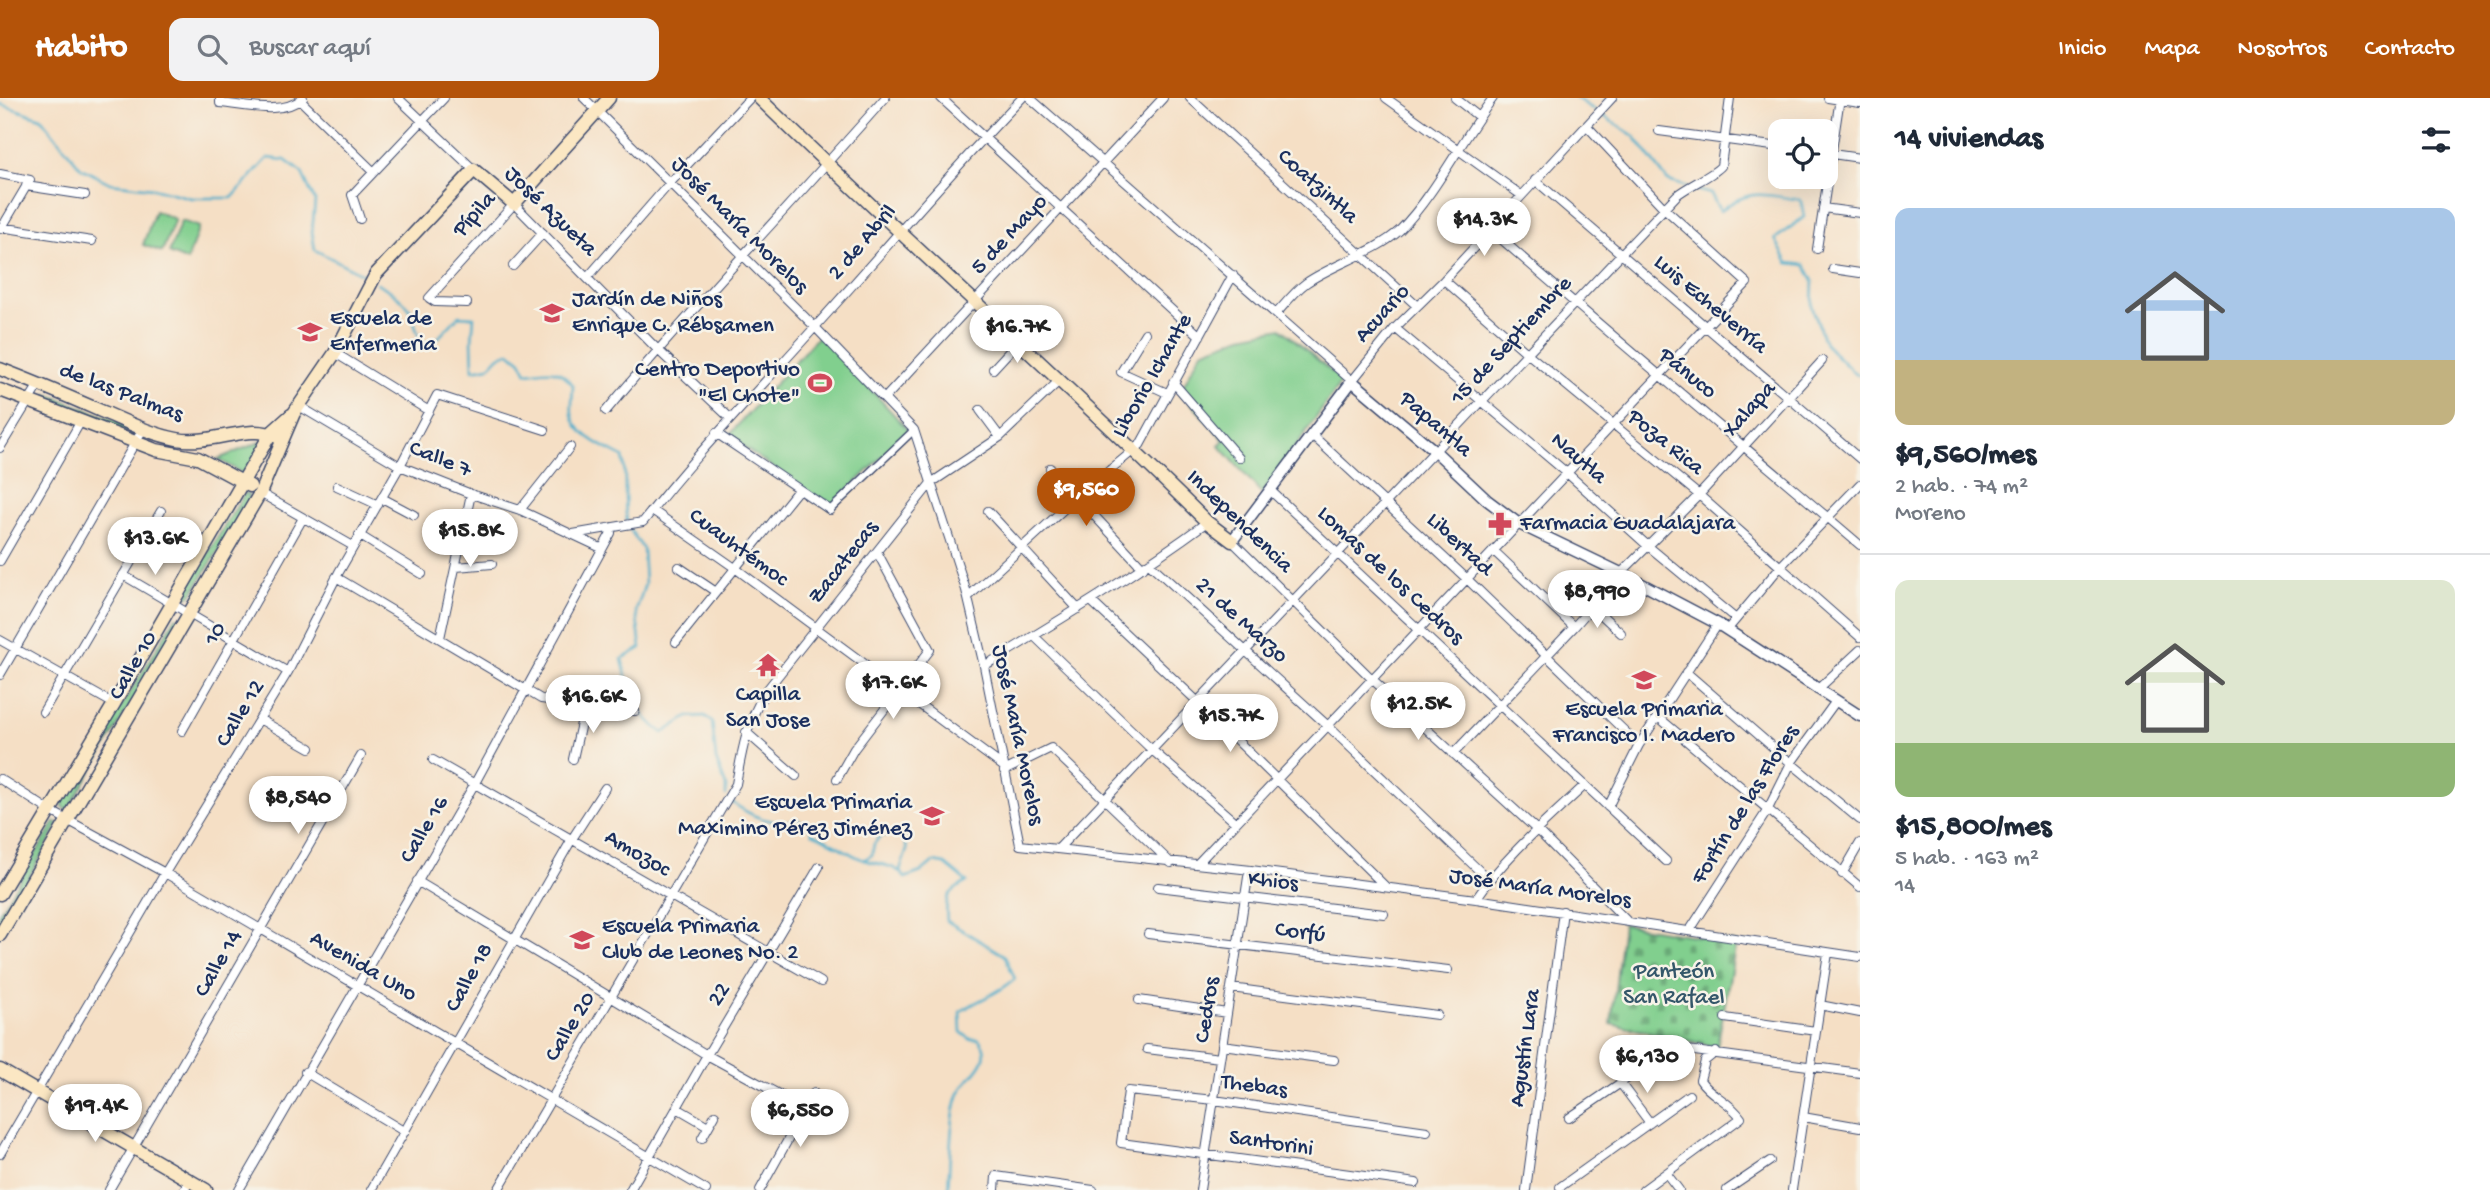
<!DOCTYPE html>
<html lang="es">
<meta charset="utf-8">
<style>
:root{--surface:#fff;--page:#f2f2f3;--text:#1f2937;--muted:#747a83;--line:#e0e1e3;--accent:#b45309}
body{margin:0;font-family:"Gochi Hand",sans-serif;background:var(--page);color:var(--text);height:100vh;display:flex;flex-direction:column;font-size:26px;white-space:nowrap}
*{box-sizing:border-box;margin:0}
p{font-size:23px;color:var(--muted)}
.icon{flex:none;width:38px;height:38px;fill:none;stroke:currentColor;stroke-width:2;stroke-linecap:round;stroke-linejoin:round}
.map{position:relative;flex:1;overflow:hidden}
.details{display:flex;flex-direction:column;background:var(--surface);width:630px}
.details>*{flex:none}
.buttons{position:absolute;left:1768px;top:21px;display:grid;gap:14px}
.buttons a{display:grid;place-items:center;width:70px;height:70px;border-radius:14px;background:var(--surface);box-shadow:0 7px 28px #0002;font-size:35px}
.price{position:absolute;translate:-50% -60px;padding:0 16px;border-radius:24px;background:#fff;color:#222;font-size:23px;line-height:46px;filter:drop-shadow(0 2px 4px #0008)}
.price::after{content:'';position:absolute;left:50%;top:42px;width:21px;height:16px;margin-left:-10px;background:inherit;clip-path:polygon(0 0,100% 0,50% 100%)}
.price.selected{background:var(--accent);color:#fff}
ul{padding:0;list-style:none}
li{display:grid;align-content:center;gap:14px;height:371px;padding:0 35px}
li+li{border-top:2px solid var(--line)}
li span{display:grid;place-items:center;height:217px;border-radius:14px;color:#555}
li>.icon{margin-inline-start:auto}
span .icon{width:126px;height:126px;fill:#fffc;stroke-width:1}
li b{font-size:30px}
h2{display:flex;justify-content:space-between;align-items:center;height:84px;padding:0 35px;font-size:30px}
header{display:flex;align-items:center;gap:42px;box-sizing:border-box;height:98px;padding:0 35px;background:var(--accent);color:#fff}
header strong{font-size:33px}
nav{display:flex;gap:38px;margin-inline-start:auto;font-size:24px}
.search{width:490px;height:63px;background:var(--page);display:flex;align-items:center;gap:18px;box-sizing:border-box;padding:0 24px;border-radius:14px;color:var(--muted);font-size:26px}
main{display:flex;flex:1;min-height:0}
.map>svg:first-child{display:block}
.grass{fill:#81cf8e;stroke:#4e7f76;stroke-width:2}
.cemetery{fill:url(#cemetery-stones);stroke:#4e7f76;stroke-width:2}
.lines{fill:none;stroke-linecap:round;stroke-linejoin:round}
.stream{stroke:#4cadcb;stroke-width:2.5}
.pedestrian-casing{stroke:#3c496d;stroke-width:9}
.minor-casing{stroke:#3c496d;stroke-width:10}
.tertiary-casing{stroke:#3c496d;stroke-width:13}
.secondary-casing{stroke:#3c496d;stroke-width:15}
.pedestrian{stroke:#fff;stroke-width:6}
.minor{stroke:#fff;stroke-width:8}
.tertiary{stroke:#fff;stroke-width:10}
.secondary{stroke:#fbe7c3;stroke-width:12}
.labels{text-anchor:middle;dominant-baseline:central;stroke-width:5;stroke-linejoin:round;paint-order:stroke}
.street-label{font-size:23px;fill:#1b2f5e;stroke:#f7f3e8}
.poi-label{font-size:23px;fill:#1b2f5e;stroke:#f7f3e8;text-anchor:start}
.park-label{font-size:23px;fill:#34576a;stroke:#f7f3e8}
</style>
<header>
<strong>Habito</strong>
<div class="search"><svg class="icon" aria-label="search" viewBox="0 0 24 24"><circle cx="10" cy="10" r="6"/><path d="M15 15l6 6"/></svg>Buscar aquí</div>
<nav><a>Inicio</a><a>Mapa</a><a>Nosotros</a><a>Contacto</a></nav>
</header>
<main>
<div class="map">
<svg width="1860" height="1092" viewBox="0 0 1860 1092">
<defs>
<pattern id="cemetery-stones" width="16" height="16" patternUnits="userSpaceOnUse" patternTransform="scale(1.75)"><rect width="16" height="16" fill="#81cf8e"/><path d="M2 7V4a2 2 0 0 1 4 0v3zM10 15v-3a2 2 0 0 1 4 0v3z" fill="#69a877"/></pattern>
</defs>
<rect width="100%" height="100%" fill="#f7f3e8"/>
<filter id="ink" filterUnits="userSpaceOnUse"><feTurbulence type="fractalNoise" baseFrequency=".0143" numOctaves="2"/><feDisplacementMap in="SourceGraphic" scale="14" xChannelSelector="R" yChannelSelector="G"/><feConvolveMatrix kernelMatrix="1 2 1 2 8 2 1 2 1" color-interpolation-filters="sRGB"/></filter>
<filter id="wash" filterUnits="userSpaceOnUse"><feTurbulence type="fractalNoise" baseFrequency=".00686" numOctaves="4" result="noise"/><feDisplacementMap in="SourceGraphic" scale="28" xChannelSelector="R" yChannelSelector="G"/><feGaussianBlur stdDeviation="1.57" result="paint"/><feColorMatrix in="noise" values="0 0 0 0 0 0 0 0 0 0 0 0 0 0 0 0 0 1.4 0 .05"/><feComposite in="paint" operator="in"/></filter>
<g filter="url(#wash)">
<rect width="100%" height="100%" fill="#f5dfc5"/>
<!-- grass -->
<path class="grass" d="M155,113L175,121L162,154L143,147Z
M181,123L199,129L187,163L169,155Z
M1281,230L1342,283L1262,396L1219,347L1224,342L1180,293L1202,253L1242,238Z
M820,236L909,333L830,410L728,338Z
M47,296L137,331L136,338L47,302Z
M265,342L247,378L218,361Z
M245,395L248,396L250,402L191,497L187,499L184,494Z
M176,519L181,522L68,712L64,711L62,705Z
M55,724L59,726L0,830V814Z"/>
<!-- cemetery -->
<path class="cemetery" d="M1623,826L1736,845L1717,949L1611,926Z"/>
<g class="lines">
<!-- stream -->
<path class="stream" d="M1576,0L1634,38L1668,83L1687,89
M0,6L41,20L81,70L110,85L153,90L191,100H232L268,60L285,62L302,75L315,103L312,134L315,152L368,179
M1693,91L1711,96L1720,113C1749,89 1767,97 1801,102L1804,119L1775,141L1788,165L1805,167L1813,183L1812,208L1825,246L1855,276L1860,277
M377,185C389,192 405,201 411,214C416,226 415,234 423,246L438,240L459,218L474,219L472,242L473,272L489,269L498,259L510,254L521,263L527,275C550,272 558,268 573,287C573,296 571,307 572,316C575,337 606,350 623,359C627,381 623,402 627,423
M629,430L643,451L645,486L636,513L641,550L622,561C630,595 634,614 663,635L688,619L705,618L712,624L716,662L726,688V697
M729,702C750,718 772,729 797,721L811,731L812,735C831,742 846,755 864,762C879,767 896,766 905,780L921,774L933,764L945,766L967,784C946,795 945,800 947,823L1005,858L1015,881C997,897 980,900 960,914L961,934L970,941H979C998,964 964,979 958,998C950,1021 950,1066 948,1092
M863,762L872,757L874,746L880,738L895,736L904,740L907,752L900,772"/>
</g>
</g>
<g filter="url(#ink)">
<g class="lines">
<!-- pedestrian casing -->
<g class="pedestrian-casing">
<path id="pedestrian" d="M830,412L914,332"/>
</g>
<!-- minor casing -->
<g class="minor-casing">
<path id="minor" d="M220,0V5C246,7 281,18 303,0
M398,0L474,72
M584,0L815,229L914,332L966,492L984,568L1020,747L1251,772L1476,801L1860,859
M941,0L1200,238
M1030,0L1352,283L1395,230L1444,182L1612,0
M1190,0L1417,208
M1386,0L1521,97
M1455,0L1479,19
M1828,0L1860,5
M300,2L373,73
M1659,33L1780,49
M1825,55L1860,60
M0,76L30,82L1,131
M1535,82L1860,361
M26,88L85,97
M1823,110L1860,115
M360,121L352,97L444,0
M0,129L92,143
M1491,132C1612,239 1737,342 1860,447
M1817,151L1840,0
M513,168L543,135
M1833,171L1860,175
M588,179L669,86L750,0
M1444,182L1527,255L1699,397L1860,539
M467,205L435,204L429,200L514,106L657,251L730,320
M1276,216C1285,206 1295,193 1306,185C1333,166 1375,155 1400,132C1435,97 1462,41 1493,0
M1395,230L1567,375L1648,448L1736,521
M1145,235L1121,274L1167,295
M335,255L429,313
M993,271L1019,243
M1173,284L1239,360
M885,300L1163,0
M299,308L400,368L471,396L520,412L601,450
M980,312L1000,339
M606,313C695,206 793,105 885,0
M716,335L830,412
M1311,336L1467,481L1639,647
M0,350L39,286
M1050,370L1143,470
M337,388L378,407
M1271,393L1666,763
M260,395L353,448
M382,400L414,417
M520,412L570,349
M652,412L735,470L1004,669
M988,413L1078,511
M573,436L643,424C696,355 757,294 815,229C884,153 950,74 1022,0
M359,437L422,476
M1232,443L1372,581L1537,732L1626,822
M1494,453L1574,529
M0,463L81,323
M1150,466L1328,628L1489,782
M456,469L492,466
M679,469L716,494
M123,477L288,574
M336,479L541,601L635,613
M968,499L1077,399L1140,347L1233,177
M1092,504L1198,604L1386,789
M1592,508L1621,535
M1727,532L1780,469L1860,386
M1034,538L1152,652L1236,725
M440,540L471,396
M0,542L114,606
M676,544L798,392
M984,568C1060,522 1135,477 1207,424
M1686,574L1791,665L1860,722
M0,577L143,331
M1817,592L1860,552
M43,614L161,413
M1657,618L1860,789
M261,622L310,650
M182,633L303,420
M746,634L796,678
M1453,656L1574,529L1621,475L1699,397L1822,263
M573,661L585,607
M433,662L821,884
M1004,673L1051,650L1171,765
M0,681L49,712L165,775L706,1092
M837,681L854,651L930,552L877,454
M1608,709L1639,647L1718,526
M1058,751L1677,97C1688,88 1715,76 1721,68L1730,0
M1197,766L1747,185L1664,110L1587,28
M1842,776L1860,745
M417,783L707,957L806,1011
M1158,789L1384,816
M1476,801C1506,757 1547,723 1585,687
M1690,832L1767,713L1791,665L1836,603
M1148,836L1448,872
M1231,890L1437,917
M1139,902L1227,915
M1820,907L1860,915
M1725,920L1816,933
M1222,947L1334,962
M1147,951L1220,960
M305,974L405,1034
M1621,986L1650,1025
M677,1010L708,1028
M1803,1019L1860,1029
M1569,1020L1672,950L1860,975
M702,1040L715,1017
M0,1056L165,775L288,574L339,474L400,368L437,297L545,332
M1666,1075L1679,1092
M1416,1085L1121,1045L1128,993L1214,1002L1427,1033
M1560,1089L1689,997
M109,1092L361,658
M184,1092L190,1082
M239,1092L475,685L611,435L610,431
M371,1092L572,741L605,690
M498,1092L736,686C742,652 747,623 766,593L931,385L1000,339L1060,282
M630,1092L707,957L819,769
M760,1092L814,995
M995,1092L996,1078L1093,1092
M1200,1092L1248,779
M1526,1092L1563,813
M1643,1092L1741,1020C1729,1002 1710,998 1700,982L1705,963L1716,954
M1727,1092L1770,1063
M1792,1092L1828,855"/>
</g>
<!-- tertiary casing -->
<g class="tertiary-casing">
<path id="tertiary" d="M1232,443L1352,283L1435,353L1487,402L1519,426L1621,475L1718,526L1860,618"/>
</g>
<!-- secondary casing -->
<g class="secondary-casing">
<path id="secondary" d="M759,0C906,144 1061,279 1207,424L1232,443
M0,271C34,284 67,298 101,313C125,323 150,336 177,341C211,348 251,324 277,339
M0,292L156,352L198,360L250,388
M0,796L114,606L271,335L291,317
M0,837L260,395L294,315L335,255L376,176L474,72L514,106L609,0
M0,972L206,1092"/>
</g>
<!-- pedestrian -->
<use href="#pedestrian" class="pedestrian"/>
<!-- minor -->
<use href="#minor" class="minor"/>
<!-- tertiary -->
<use href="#tertiary" class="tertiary"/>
<!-- secondary -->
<use href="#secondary" class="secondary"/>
</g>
</g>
<!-- icons -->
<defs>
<g id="school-bare" transform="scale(1.89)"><path d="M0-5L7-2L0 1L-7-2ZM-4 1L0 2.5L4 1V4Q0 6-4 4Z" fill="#d1495b" stroke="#f7f3e8" stroke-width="2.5" paint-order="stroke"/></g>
<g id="university-bare" transform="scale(1.89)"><path d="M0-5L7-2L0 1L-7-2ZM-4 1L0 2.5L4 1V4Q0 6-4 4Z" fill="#d1495b" stroke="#f7f3e8" stroke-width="2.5" paint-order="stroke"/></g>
<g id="stadium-bare" transform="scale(1.89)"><path d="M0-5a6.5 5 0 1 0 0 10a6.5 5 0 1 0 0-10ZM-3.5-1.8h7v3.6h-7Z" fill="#d1495b" stroke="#f7f3e8" stroke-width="2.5" paint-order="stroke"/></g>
<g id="pharmacy-bare" transform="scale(1.89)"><path d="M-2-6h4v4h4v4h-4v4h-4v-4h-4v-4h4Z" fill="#d1495b" stroke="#f7f3e8" stroke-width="2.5" paint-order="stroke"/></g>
<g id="temple-bare" transform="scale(1.89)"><path d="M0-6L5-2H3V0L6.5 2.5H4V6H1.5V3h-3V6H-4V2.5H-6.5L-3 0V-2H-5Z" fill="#d1495b" stroke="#f7f3e8" stroke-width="2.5" paint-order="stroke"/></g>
</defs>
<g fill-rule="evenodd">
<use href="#school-bare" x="552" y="215"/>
<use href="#university-bare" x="310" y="234"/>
<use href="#stadium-bare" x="820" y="285"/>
<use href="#pharmacy-bare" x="1500" y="426"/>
<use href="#temple-bare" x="768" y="567"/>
<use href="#school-bare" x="1644" y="582"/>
<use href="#school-bare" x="932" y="718"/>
<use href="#school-bare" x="582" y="842"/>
</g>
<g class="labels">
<!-- street labels -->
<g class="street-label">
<text transform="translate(1317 89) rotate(42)">Coatzintla</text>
<text transform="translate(550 114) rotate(44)">José Azueta</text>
<text transform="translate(475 117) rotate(-48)">Pípila</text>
<text transform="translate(739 128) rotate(45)">José María Morelos</text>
<text transform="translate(1010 137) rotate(-47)">5 de Mayo</text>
<text transform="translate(863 145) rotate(-49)">2 de Abril</text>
<text transform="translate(1710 207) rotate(40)">Luis Echeverría</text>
<text transform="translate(1383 216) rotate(-48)">Acuario</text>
<text transform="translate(1512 243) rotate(-47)">15 de Septiembre</text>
<text transform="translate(1687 276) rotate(39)">Pánuco</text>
<text transform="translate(1153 278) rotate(-60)">Liborio Ichante</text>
<text transform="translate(121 295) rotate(21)">de las Palmas</text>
<text transform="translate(1750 312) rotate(-48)">Xalapa</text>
<text transform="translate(1435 327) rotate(41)">Papantla</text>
<text transform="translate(1665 345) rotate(39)">Poza Rica</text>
<text transform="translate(1578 361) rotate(41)">Nautla</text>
<text transform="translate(440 362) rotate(22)">Calle 7</text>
<text transform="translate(1239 424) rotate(44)">Independencia</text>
<text transform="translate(1459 447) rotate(43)">Libertad</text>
<text transform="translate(738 450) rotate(36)">Cuauhtémoc</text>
<text transform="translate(844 465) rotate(-52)">Zacatecas</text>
<text transform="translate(1390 478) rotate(43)">Lomas de los Cedros</text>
<text transform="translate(1241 523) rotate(42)">21 de Marzo</text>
<text transform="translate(216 536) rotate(-60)">10</text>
<text transform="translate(134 568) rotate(-60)">Calle 10</text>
<text transform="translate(241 616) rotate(-59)">Calle 12</text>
<text transform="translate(1017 637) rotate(78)">José María Morelos</text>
<text transform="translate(1746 707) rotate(-58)">Fortín de las Flores</text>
<text transform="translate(425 732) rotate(-59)">Calle 16</text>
<text transform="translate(637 756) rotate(30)">Amozoc</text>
<text transform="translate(1273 784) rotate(7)">Khios</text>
<text transform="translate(1540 791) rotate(8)">José María Morelos</text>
<text transform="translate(1300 835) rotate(7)">Corfú</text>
<text transform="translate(219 866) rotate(-60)">Calle 14</text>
<text transform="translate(363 869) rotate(30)">Avenida Uno</text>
<text transform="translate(470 880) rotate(-61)">Calle 18</text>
<text transform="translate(720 897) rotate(-59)">22</text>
<text transform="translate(1208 912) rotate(-81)">Cedros</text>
<text transform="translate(571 929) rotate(-59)">Calle 20</text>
<text transform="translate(1526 950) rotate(-82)">Agustín Lara</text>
<text transform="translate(1254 989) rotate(8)">Thebas</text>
<text transform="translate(1271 1046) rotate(8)">Santorini</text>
</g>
<!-- poi labels -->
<g class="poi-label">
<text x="572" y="202">Jardín de Niños<tspan x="572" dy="26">Enrique C. Rébsamen</tspan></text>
<text x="330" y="221">Escuela de<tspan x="330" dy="26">Enfermeria</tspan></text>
<text x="800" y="272" text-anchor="end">Centro Deportivo<tspan x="800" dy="26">"El Chote"</tspan></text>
<text x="1520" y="426">Farmacia Guadalajara</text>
<text x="768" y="597" text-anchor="middle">Capilla<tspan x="768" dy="26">San Jose</tspan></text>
<text x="1644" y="612" text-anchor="middle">Escuela Primaria<tspan x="1644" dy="26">Francisco I. Madero</tspan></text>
<text x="912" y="705" text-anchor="end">Escuela Primaria<tspan x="912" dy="26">Maximino Pérez Jiménez</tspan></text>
<text x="602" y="829">Escuela Primaria<tspan x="602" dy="26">Club de Leones No. 2</tspan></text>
</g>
<!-- park labels -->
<g class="park-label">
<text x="1674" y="874">Panteón<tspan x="1674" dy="26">San Rafael</tspan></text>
</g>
</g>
</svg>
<div class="buttons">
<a><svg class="icon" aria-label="locate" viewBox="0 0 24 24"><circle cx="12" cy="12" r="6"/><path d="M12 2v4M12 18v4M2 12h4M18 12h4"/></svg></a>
</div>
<b class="price" style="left:1484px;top:160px">$14.3K</b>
<b class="price" style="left:1017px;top:267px">$16.7K</b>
<b class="price selected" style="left:1086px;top:430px">$9,560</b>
<b class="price" style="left:470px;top:471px">$15.8K</b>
<b class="price" style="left:155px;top:479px">$13.6K</b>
<b class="price" style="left:1597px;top:532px">$8,990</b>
<b class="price" style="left:893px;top:623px">$17.6K</b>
<b class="price" style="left:593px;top:637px">$16.6K</b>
<b class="price" style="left:1418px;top:644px">$12.5K</b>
<b class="price" style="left:1230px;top:656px">$15.7K</b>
<b class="price" style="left:298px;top:738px">$8,540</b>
<b class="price" style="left:1647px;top:997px">$6,130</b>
<b class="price" style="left:95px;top:1046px">$19.4K</b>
<b class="price" style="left:800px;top:1051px">$6,550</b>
</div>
<section class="details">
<h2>14 viviendas<svg class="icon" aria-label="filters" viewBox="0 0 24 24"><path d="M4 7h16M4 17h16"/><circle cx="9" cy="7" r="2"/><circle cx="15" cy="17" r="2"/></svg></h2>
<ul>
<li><span style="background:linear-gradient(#a9c7e8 70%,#c2b280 0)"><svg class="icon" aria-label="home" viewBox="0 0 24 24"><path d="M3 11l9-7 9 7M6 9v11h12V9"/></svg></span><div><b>$9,560/mes</b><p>2 hab. · 74 m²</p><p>Moreno</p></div></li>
<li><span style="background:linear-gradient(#dfe7d0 75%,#8fb573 0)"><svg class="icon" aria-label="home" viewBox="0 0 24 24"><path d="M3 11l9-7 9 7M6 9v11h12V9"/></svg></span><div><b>$15,800/mes</b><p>5 hab. · 163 m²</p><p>14</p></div></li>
</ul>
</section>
</main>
